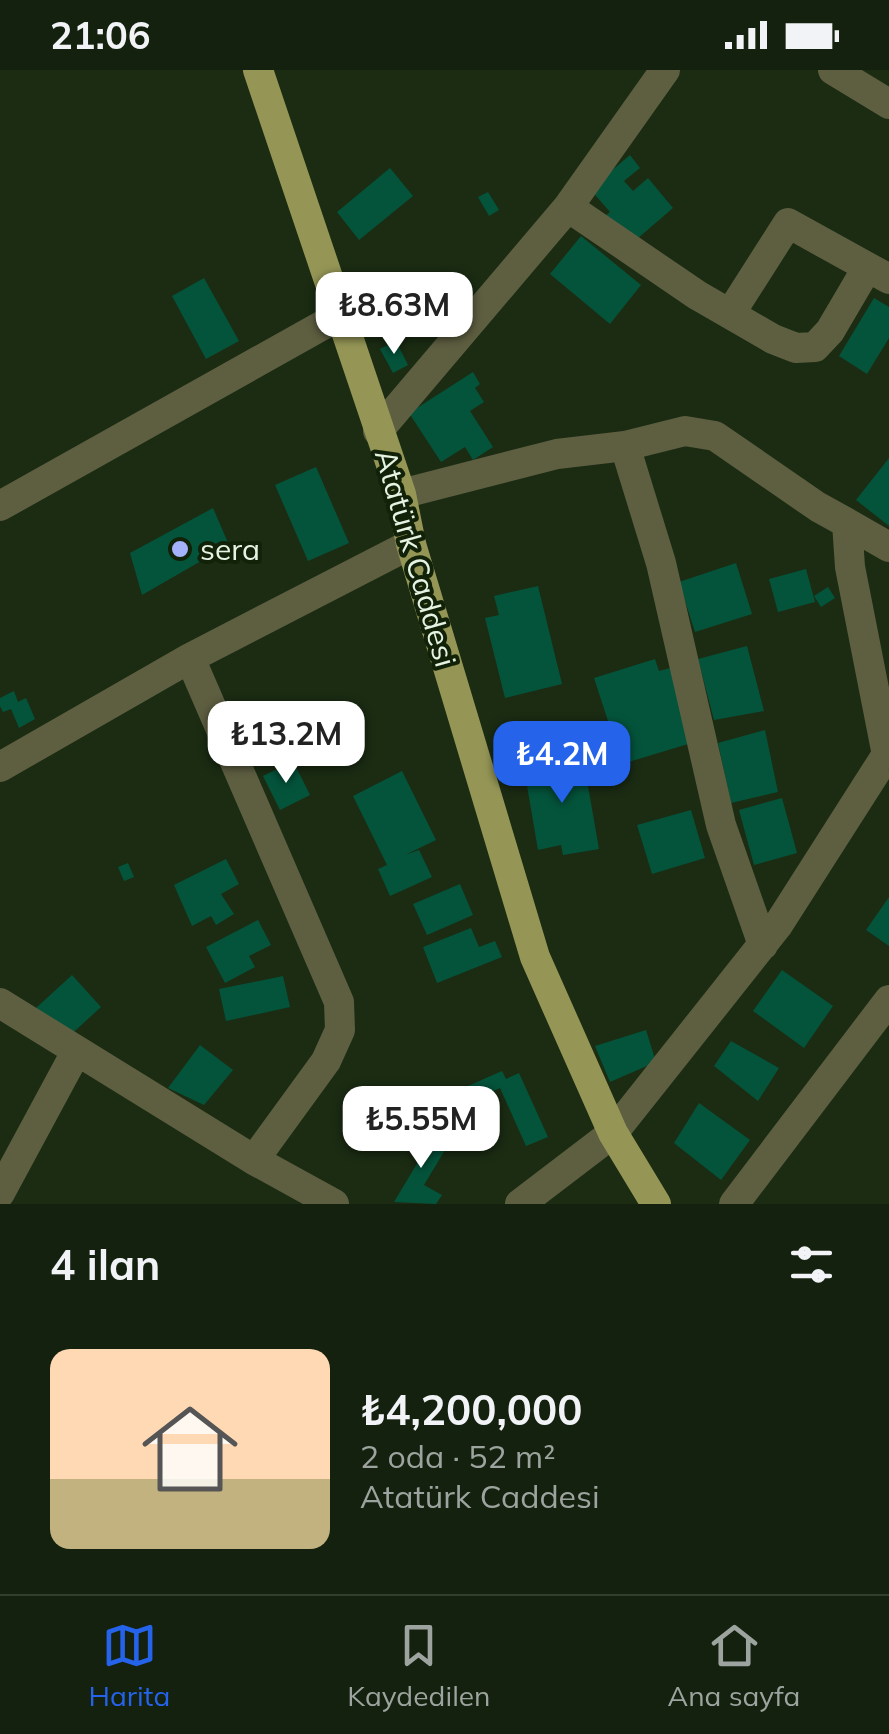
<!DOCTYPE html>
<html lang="tr">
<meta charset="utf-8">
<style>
:root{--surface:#14210e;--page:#1d2917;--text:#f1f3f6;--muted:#9da39e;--line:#333e2e;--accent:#2563eb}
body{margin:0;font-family:Mulish,sans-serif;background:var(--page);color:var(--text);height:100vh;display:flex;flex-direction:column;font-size:38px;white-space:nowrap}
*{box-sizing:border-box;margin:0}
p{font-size:32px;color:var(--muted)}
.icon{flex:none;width:55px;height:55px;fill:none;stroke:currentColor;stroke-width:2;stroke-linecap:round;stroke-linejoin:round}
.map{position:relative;height:1134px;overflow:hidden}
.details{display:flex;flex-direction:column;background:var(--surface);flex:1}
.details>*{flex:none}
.price{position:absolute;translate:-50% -85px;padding:0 22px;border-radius:20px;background:#fff;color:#222;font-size:32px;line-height:65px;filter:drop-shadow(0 2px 5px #0008)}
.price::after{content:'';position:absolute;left:50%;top:60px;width:30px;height:22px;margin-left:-15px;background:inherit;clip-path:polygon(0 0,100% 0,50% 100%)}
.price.selected{background:var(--accent);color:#fff}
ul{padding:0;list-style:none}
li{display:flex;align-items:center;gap:30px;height:250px;padding:0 50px}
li+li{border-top:2px solid var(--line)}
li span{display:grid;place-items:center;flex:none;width:280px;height:200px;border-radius:20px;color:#555}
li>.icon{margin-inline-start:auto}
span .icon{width:120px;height:120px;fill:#fffc;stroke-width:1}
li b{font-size:42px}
h2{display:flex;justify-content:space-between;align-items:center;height:120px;padding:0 50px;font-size:42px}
.status{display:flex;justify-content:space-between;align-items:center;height:70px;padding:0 50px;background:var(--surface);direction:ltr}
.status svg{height:28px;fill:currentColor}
.menu{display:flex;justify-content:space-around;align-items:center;height:140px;border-top:2px solid var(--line);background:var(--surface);font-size:28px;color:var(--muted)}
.menu a{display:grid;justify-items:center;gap:5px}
.menu .selected{color:var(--accent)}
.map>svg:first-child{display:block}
.building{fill:#04543b}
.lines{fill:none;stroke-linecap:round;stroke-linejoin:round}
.minor{stroke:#5e5f41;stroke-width:30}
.major{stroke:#959656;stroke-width:30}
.poi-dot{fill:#a4b2fc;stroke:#112209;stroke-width:4}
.labels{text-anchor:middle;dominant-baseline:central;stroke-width:8;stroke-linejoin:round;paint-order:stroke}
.poi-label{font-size:30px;fill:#e6f2e2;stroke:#112209;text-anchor:start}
.street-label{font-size:30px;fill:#e6f2e2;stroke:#112209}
</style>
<div class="status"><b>21:06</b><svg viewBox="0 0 49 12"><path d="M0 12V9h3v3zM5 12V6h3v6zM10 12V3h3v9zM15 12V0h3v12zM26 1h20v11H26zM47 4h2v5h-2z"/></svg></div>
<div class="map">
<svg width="889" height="1134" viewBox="0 0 889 1134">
<rect width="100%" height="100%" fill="#1b2c13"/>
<!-- building -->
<path class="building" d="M630,85L640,98L624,111L633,121L648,108L673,138L630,175L605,146L610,142L590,119Z
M390,98L413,126L359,170L337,142Z
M488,122L499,140L489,146L478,127Z
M581,166L641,215L610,254L550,204Z
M204,208L239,271L206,289L172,226Z
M874,228L889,237V268L867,304L839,286Z
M396,271L408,295L393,303L380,279Z
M473,302L480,314L475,318L484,332L470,341L493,377L473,390L465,377L441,392L409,343Z
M889,388V456L856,430Z
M316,397L349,473L308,491L275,415Z
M213,438L229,475L142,525L130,483Z
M736,493L752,544L695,562L679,512Z
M806,499L815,532L778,542L769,509Z
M538,516L562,614L505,628L485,548L499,545L494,526Z
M828,517L835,528L821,537L814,526Z
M747,576L764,641L714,650L698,589Z
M655,589L659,601L674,597L698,671L622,694L594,608Z
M14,621L18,632L26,628L35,649L19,658L11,639L3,642L0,636V628Z
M765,660L778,722L731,733L718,673Z
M583,687L599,779L563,785L561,775L538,780L524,698Z
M293,691L310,725L280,740L263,706Z
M402,701L436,770L405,785L419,780L432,807L390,826L378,799L387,795L353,726Z
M782,728L797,783L754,795L739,740Z
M691,740L705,788L652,804L637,755Z
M226,789L239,814L221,824L234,844L216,855L211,846L192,856L174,815Z
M128,793L134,807L124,811L118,797Z
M460,814L473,845L427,865L413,834Z
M889,827V876L866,860Z
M258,850L271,875L249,886L255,897L225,913L206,877Z
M471,858L479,877L495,871L502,887L437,913L423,877Z
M782,900L833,936L804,978L753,941Z
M72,905L101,937L65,970L36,938Z
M283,906L290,937L226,951L219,919Z
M646,960L656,992L610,1012L595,976Z
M731,971L779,998L758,1031L714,996Z
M200,975L233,1000L204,1035L168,1018Z
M502,1001L506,1009L519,1003L548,1067L526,1076L500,1018L474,1030L468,1016Z
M450,1021L462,1028L438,1071L425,1064Z
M699,1033L750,1070L721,1110L674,1073Z
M407,1057L445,1080L424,1115L442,1125L436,1134L394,1132L424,1082L401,1068Z"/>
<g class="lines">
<!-- minor -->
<path class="minor" d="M833,0L889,34
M568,137L697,225L773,269L796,278L815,277L830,261L867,198
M730,244L788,153L889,209
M378,361L568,137L665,0
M625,376L661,493L721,755L763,875
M401,424L557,384L625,376L685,361L715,366L818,437L847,453L850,497L887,685
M0,436L339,246
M847,453L889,477
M190,588L339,932L340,960L326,991L254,1090
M0,697L190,588L411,474
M0,933L254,1090L334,1134
M0,1123L76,982
M520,1134L613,1063L778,855L889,681
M734,1134L889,930"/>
<!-- major -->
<path class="major" d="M258,0L401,424L411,474L535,887L613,1063L656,1134"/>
</g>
<!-- markers -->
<circle class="poi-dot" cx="180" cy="479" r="10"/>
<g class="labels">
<!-- poi labels -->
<g class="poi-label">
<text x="200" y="479">sera</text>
</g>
<!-- street labels -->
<g class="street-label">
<text transform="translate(416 488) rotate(74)">Atatürk Caddesi</text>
</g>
</g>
</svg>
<b class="price" style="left:394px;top:287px">₺8.63M</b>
<b class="price" style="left:286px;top:716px">₺13.2M</b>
<b class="price selected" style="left:562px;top:736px">₺4.2M</b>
<b class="price" style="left:421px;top:1101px">₺5.55M</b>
</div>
<section class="details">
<h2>4 ilan<svg class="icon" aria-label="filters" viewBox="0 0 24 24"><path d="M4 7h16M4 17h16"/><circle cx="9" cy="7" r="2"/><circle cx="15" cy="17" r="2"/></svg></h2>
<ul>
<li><span style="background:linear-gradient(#ffd9b3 65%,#c2b280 0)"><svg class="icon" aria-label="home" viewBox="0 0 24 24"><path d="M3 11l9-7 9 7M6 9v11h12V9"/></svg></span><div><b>₺4,200,000</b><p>2 oda · 52 m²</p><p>Atatürk Caddesi</p></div></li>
</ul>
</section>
<nav class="menu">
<a class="selected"><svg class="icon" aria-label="map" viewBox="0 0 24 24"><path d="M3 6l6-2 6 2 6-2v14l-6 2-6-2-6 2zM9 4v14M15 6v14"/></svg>Harita</a>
<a><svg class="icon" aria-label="saved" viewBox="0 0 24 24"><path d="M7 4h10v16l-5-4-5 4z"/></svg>Kaydedilen</a>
<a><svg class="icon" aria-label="home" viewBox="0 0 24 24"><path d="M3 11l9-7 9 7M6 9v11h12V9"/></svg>Ana sayfa</a>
</nav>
